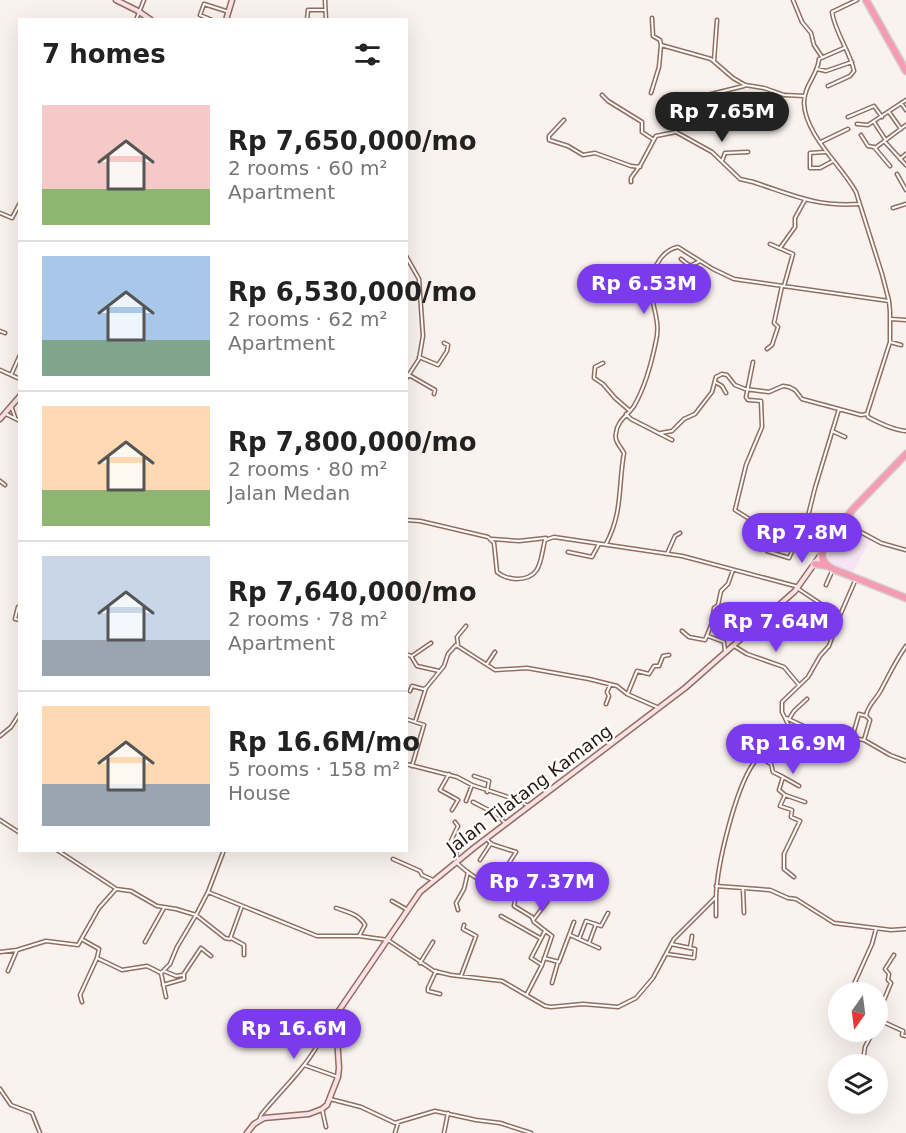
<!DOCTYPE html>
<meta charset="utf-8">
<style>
:root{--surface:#fff;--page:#f2f2f2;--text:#222;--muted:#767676;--line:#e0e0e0;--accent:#7c3aed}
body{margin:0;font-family:"DejaVu Sans",sans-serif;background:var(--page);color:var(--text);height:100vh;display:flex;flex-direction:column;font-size:22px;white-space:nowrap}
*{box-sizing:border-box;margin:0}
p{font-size:20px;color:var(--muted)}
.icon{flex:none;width:33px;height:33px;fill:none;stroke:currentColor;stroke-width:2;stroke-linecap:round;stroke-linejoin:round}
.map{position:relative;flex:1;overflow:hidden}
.panel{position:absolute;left:18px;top:18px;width:390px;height:834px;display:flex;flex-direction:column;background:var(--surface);border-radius:0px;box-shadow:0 6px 24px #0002}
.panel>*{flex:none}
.needle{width:39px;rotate:194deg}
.buttons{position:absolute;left:828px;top:982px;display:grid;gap:12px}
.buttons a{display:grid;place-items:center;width:60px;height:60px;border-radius:50%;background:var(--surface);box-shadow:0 6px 24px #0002;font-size:30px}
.price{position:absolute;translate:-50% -51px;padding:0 14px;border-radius:21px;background:var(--accent);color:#fff;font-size:20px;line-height:39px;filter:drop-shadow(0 2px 3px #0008)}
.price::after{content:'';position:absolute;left:50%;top:36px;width:18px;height:14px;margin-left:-9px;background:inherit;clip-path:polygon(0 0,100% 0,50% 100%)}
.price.active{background:#222;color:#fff}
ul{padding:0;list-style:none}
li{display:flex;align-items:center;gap:18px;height:150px;padding:0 24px}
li+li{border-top:2px solid var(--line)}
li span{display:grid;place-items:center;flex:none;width:168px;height:120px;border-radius:0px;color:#555}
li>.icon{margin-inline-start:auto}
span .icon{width:72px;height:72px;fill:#fffc;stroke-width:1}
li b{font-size:26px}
h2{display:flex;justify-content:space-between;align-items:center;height:72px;padding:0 24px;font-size:26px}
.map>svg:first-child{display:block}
.education{fill:#f6e4f4}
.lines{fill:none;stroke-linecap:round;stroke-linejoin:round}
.street-casing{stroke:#8f6f61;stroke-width:5}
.secondary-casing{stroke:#8f6f61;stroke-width:7}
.highway-casing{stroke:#d3d1d0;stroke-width:9}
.street{stroke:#fff;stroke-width:2}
.secondary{stroke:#fce1e8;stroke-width:4}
.highway{stroke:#f59cb3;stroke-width:6}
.labels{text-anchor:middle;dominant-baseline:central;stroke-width:4.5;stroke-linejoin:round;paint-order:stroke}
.street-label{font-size:18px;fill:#251913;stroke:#fff}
</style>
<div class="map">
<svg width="906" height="1133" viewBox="0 0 906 1133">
<rect width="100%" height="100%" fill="#faf2ef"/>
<!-- education -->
<path class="education" d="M845,525L871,539L852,573L832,566L827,558Z"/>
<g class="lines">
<!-- street casing -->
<g class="street-casing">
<path id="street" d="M325,0L326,20
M793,0L802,22L811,33L814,45L822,57
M652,18L653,36L660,40L661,45L711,59L733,78L745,85L764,88L784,95L805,96
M136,20L144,0
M212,20L200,15L204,4L229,12
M307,20L308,10H325
M844,48L819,59C818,75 804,85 804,103C805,135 842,166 856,192L882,274L889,301L890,312V342L867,414L868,417C879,423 893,430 906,431
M714,61L717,20
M817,69L826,71L852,62
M828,86L850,76L854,71C850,51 835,33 832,12L857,0
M651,93L659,67L661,45
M602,95L608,101L642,122V132L654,140
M901,103L906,110
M889,112L901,129
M848,117L874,106L882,117
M564,120L549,136V140L568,146L583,155L595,153L631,166L640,167
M874,122L885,139
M857,124L868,125L906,100
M676,132V125L695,98L744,86
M861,135L868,146L874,147L890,166
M884,141L906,165
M821,142L848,129
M875,148L906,125
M825,152L810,153V168H820L833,161
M900,159L906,154
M722,161L725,153L748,152
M897,174L906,190
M631,182V178L641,164L656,136L676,132L712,152L740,179L753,182C793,195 816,207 859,204
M893,208L906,204
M0,213L12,218L20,203
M770,244L793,254L784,286
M780,248L795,227V218L805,200
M406,256L419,279L423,336L419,359L406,379
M681,259L690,266L700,261
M891,319L906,320
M0,331L5,333
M890,342L901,345
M767,349L772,345L778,327L774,323L782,286
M419,357L438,365L447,351L448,345L444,343
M753,362L746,397L748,400L761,401L762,427L746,465L735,510L751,520L804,532L828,542
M603,363L595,367L594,378L603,384L615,398L630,411
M0,370L20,379
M11,375L20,355
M409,375L435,390L434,394
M715,382L722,386L726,393
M11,406L15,417
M6,414L20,421
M626,414L631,419L672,440
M832,431L845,437
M661,433L672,431L684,419L695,414L712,392L716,377L722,374L727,375L735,385L745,389L769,392L783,386L789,387L795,390L802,399L861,415L867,414
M0,481L5,485
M406,520L420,521L488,537L494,543L497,572C503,577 508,578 516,579C542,579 540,560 545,540L554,537L682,556L799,587
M844,523L881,543L906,550
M804,532L815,488L839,409
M492,539L519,541L546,538
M606,544C623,512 618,487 624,453C620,446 614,441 616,433C617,421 628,415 634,406C644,389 652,361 656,341C663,313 641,294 657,264C662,255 668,249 678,247L713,269L734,279L889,301
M767,551L789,558L801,532
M568,552L592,557L599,544
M667,554L675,536L680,533
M826,585L833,569
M797,588L839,616
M20,608L18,607L15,619L20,620
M682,631L689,637L705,640L712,623L714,608L718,605L721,591L728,584L733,570
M708,636L724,642L725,651
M458,645L457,637L466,626
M734,646L747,654L784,667L799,685
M406,654L411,656L417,666L439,671
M412,656L431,643
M487,664L495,652
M410,691L412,686L423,689L426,688
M628,693L637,671L649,674L654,666H659L663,656L669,655
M606,704L609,696L607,692L610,685
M786,718L812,730L864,740L890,755L906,761
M406,719L415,722
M789,719L794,711L807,699
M0,736L11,727L20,713
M852,738L859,714L866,716
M864,740L870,720L866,716C868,704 876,700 881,690C889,675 896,660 906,646
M759,757L771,764L773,772L783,777L779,790L785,795L780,806L792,810L791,817L800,821L784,854V869L794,877
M406,764L457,777L472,785L520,801L528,806
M412,766L424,725L415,722L426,688L444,666L448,654L456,645L495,670L527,668L589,679L617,686L627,694L659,708
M449,774L440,790L458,800L452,810
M474,776L489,781L487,792
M783,777L799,786
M785,795L805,802
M466,801L472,785
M473,802L502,817V820L506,824
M0,820L20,833
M455,822L458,826L450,843L458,847L456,855L459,860
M487,839L491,844L516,852L509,863V867L489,885
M57,850L115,888
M393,859L420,871L422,875L433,880
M480,860L491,843
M456,862C472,878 495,889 515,900L514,906L532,917L534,922L552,936L542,965L527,994
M716,886L770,890L788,898L796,899L834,923L891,930L906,929
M743,889L744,913
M208,892L317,936H359L388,940L434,971L451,975L502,981L545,1006L551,1007L583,1004L618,1007L636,998L653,978L674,939L716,897C717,864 735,791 753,764C763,750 778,739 789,726L782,712V702L808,677L820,656L829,646L841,613L855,581
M716,898V916
M392,901L406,909
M336,908C347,912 359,914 365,925L359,936
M458,910L456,903L464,889L468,872
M501,916L540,938
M534,919L547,902
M570,935L599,948
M231,938L244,945V955
M579,939L586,921L601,926L608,913
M83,940L99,949L97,958L122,970L147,966L161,973L170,964L177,947L196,915L225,938L230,939L242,906
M145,942L164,908
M589,943L596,924
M690,948L692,936
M0,952L17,950L46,941L78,945L99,908L116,889L131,891L157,906L176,909L196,915L208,892L224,850
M667,954L694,958L695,949L671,944
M544,958L559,962L574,922
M420,963L433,942
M542,965L531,958L545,931
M8,971L17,950
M164,971L176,976L183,975L201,948L211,956
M436,971L428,988V991L440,994
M161,973L166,997
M461,976L476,936L463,929L464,925
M552,983L558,962
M163,985L184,979V975
M850,993L872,944L876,929
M878,999L884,1000L891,983L888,980L889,974L885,969L894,955
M82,1002L80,995L97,958
M878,1019L879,1020L878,1025
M879,1020L903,1031L902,1035L906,1036
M863,1061L865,1047L873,1032
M304,1065L338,1077
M0,1089L11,1105L32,1113L40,1133
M330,1099L361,1107L395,1123L435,1111L476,1120L500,1123L531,1133
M322,1109L326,1127
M259,1121L261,1115C284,1086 319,1057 328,1020L336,1021
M395,1133L398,1123
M444,1133L448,1113"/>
</g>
<!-- secondary casing -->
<g class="secondary-casing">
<path id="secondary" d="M116,0L138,11L151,20
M226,20L232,0
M0,419L20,396
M247,1133L254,1124L264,1118L309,1114L322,1109L327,1105L338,1077L339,1068L336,1021L338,1012L420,892L475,847L685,688L795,591L822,553"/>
</g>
<!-- highway casing -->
<g class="highway-casing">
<path id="highway" d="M866,0L906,71
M906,454L852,510L823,550C820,559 825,565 833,569L906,598
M815,564L828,566"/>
</g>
<!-- street -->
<use href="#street" class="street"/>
<!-- secondary -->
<use href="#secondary" class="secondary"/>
<!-- highway -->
<use href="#highway" class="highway"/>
</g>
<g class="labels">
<!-- street labels -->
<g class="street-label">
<text transform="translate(529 789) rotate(-37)">Jalan Tilatang Kamang</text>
</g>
</g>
</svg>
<div class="buttons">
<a><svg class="needle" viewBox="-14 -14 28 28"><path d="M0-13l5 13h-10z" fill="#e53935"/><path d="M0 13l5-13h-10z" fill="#767676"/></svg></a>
<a><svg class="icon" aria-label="layers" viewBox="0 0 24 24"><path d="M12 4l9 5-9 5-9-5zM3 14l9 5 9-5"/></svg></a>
</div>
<b class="price active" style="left:722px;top:143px">Rp 7.65M</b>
<b class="price" style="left:644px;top:315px">Rp 6.53M</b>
<b class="price" style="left:802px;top:564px">Rp 7.8M</b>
<b class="price" style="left:776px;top:653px">Rp 7.64M</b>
<b class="price" style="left:793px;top:775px">Rp 16.9M</b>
<b class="price" style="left:542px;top:913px">Rp 7.37M</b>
<b class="price" style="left:294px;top:1060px">Rp 16.6M</b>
<section class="panel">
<h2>7 homes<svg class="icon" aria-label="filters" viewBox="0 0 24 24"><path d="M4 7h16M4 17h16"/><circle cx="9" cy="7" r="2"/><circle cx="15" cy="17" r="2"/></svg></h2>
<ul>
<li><span style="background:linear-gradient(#f6c9c9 70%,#8fb573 0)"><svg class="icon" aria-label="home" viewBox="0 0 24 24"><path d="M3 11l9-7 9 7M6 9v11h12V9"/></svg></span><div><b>Rp 7,650,000/mo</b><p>2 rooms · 60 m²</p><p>Apartment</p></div></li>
<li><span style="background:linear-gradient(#a9c7e8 70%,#7fa58c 0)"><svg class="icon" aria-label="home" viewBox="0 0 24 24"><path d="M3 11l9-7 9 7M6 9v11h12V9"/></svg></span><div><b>Rp 6,530,000/mo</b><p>2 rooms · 62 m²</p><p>Apartment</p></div></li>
<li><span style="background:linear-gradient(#ffd9b3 70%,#8fb573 0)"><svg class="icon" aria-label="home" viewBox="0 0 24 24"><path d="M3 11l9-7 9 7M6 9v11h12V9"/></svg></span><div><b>Rp 7,800,000/mo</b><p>2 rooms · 80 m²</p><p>Jalan Medan</p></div></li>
<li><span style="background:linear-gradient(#c9d6e8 70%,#9aa5b1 0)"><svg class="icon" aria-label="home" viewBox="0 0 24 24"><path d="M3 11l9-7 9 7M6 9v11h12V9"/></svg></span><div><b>Rp 7,640,000/mo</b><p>2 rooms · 78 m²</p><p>Apartment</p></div></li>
<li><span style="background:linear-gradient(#ffd9b3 65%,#9aa5b1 0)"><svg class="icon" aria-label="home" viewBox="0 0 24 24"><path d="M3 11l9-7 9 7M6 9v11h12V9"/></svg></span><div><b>Rp 16.6M/mo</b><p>5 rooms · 158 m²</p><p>House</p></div></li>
</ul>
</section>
</div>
